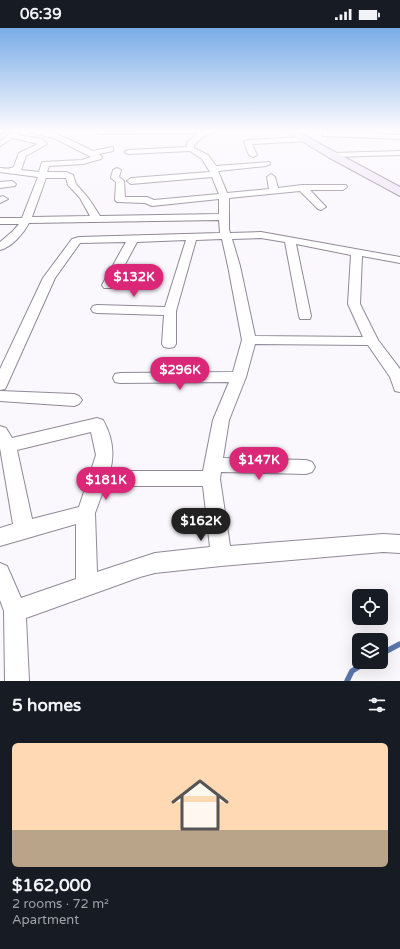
<!DOCTYPE html>
<meta charset="utf-8">
<style>
:root{--surface:#171b24;--page:#20242c;--text:#f1f3f6;--muted:#9ea1a6;--line:#363941;--accent:#db2777}
body{margin:0;font-family:"Varela Round",sans-serif;background:var(--page);color:var(--text);height:100vh;display:flex;flex-direction:column;font-size:15px;white-space:nowrap}
*{box-sizing:border-box;margin:0}
p{font-size:13px;color:var(--muted)}
.icon{flex:none;width:22px;height:22px;fill:none;stroke:currentColor;stroke-width:2;stroke-linecap:round;stroke-linejoin:round}
.map{position:relative;height:653px;overflow:hidden}
.drawer{display:flex;flex-direction:column;background:var(--surface);flex:1}
.drawer>*{flex:none}
.tools{position:absolute;left:352px;top:561px;display:grid;gap:8px}
.tools a{display:grid;place-items:center;width:36px;height:36px;border-radius:6px;background:var(--surface);box-shadow:0 4px 16px #0002;font-size:20px}
.price{position:absolute;translate:-50% -34px;padding:0 9px;border-radius:14px;background:var(--accent);color:#fff;font-size:13px;line-height:26px;filter:drop-shadow(0 1px 2px #0008)}
.price::after{content:'';position:absolute;left:50%;top:24px;width:12px;height:9px;margin-left:-6px;background:inherit;clip-path:polygon(0 0,100% 0,50% 100%)}
.price.current{background:#222;color:#fff}
ul{padding:0;list-style:none}
li{display:grid;align-content:center;gap:8px;height:212px;padding:0 12px}
li+li{border-top:1px solid var(--line)}
li span{display:grid;place-items:center;height:124px;border-radius:6px;color:#555}
li>.icon{margin-inline-start:auto}
span .icon{width:72px;height:72px;fill:#fffc;stroke-width:1}
li b{font-size:17px}
h2{display:flex;justify-content:space-between;align-items:center;height:48px;padding:0 12px;font-size:17px}
.status{display:flex;justify-content:space-between;align-items:center;height:28px;padding:0 20px;background:var(--surface);direction:ltr}
.status svg{height:11px;fill:currentColor}
.map>svg:first-child{display:block}
.lines{fill:none;stroke-linecap:round;stroke-linejoin:round}
.stream{stroke:#5976a9;stroke-width:5.5}
.minor-casing{stroke:#908997;stroke-width:2}
.secondary-casing{stroke:#908997;stroke-width:2}
.minor{fill:#fff;fill-rule:evenodd}
.secondary{fill:#efe5f7;fill-rule:evenodd}
</style>
<div class="status"><b>06:39</b><svg viewBox="0 0 49 12"><path d="M0 12V9h3v3zM5 12V6h3v6zM10 12V3h3v9zM15 12V0h3v12zM26 1h20v11H26zM47 4h2v5h-2z"/></svg></div>
<div class="map">
<svg width="400" height="653" viewBox="0 0 400 653">
<rect width="100%" height="100%" fill="#faf7fd"/>
<g class="lines">
<!-- stream -->
<path class="stream" d="M381,626L400,616
M347,653L352,643L367,634"/>
<!-- minor casing -->
<g class="minor-casing">
<path id="minor" d="M0,103H6L0,106Z
M14,103H21L17,107L42,111L47,116L26,128L21,142L39,144L42,134L82,132L91,129L54,110L28,104L27,103H42L51,104L68,111L93,123L113,119V123L99,126L102,129L101,131L83,136L49,138L47,144H66L73,147L76,156L89,171L100,188L219,186V171L152,178L145,175L117,174L115,172L116,154L111,150L113,142L117,140L121,142L119,149L124,153L125,169H147L154,172L219,166L212,149L131,156L127,153L131,150L210,144L202,131L190,123L128,126L124,124L128,122L187,119V115L198,105L99,106L97,105V103H201V104L216,103L215,104L204,108L194,117V120L208,127L216,138L269,134L270,136L266,138L218,143L227,165L269,161L267,149L271,146L275,149L278,160L302,157H346L347,159L343,162H310L326,179L321,182L318,181L300,163L229,170V201L230,205L261,204L400,229V235L362,228L360,276L378,312L400,341V364L395,363L390,349L368,317L255,316L246,349L229,392L223,430L306,432L312,434L315,439L312,444L306,446L221,444L220,451L230,518L383,506L400,507V525L383,524L221,538L155,545L140,549L26,590L29,653H5L4,583L0,572V535L7,538L21,570L76,551V496L0,518V500L13,496L0,420V398L6,400L12,410L97,390L103,392C112,408 115,425 110,443H203L213,392L229,354L120,355L115,354L113,350L115,346L120,345L233,344L242,312L228,238L222,211L196,212L176,283V316L174,319L169,320L164,319L162,316L164,287L97,285L93,284L91,281L93,278L97,277L165,279L186,212L137,214L114,257L112,260H104L102,257L126,214L80,215L55,250L7,357L5,361L0,362V341L43,250L72,211L79,209L220,205L219,192L29,195C23,206 12,219 0,222V214L13,203L19,196H0V190H22L38,149L0,144V140C17,142 13,139 19,125L38,116L13,110L0,118V113ZM46,150H66L68,157L80,170L90,188L32,189ZM261,210L285,214L299,288L300,291H310L311,288L296,216L351,227L348,276L363,309L255,308L240,238L232,211ZM91,404L96,427L79,479L32,491L17,422ZM105,458H203L210,519L155,525L97,544L95,485Z
M323,104L400,107V111L326,108H323Z
M304,109L308,111L307,113L252,116L257,127L253,129L249,127L244,114L248,112Z
M400,123V127L332,129L328,127L332,125Z
M12,153L16,156L15,158L0,160V154Z
M3,168L8,171L0,175V169Z
M0,363L74,366L79,368L82,372L79,376L74,378L0,373Z"/>
</g>
<!-- secondary casing -->
<g class="secondary-casing">
<path id="secondary" d="M285,103H296L400,159V168L328,129Z"/>
</g>
<!-- minor -->
<use href="#minor" class="minor"/>
<!-- secondary -->
<use href="#secondary" class="secondary"/>
</g>
<!-- sky -->
<linearGradient id="sky" x2="0" y2="1"><stop stop-color="#79ace7"/><stop offset="0.53" stop-color="#fdfbfe"/><stop offset="1" stop-color="#fdfbfe" stop-opacity="0"/></linearGradient>
<rect width="400" height="194" fill="url(#sky)"/>
</svg>
<div class="tools">
<a><svg class="icon" aria-label="locate" viewBox="0 0 24 24"><circle cx="12" cy="12" r="6"/><path d="M12 2v4M12 18v4M2 12h4M18 12h4"/></svg></a>
<a><svg class="icon" aria-label="layers" viewBox="0 0 24 24"><path d="M12 4l9 5-9 5-9-5zM3 14l9 5 9-5"/></svg></a>
</div>
<b class="price" style="left:134px;top:270px">$132K</b>
<b class="price" style="left:180px;top:363px">$296K</b>
<b class="price" style="left:259px;top:453px">$147K</b>
<b class="price" style="left:106px;top:473px">$181K</b>
<b class="price current" style="left:201px;top:514px">$162K</b>
</div>
<section class="drawer">
<h2>5 homes<svg class="icon" aria-label="filters" viewBox="0 0 24 24"><path d="M4 7h16M4 17h16"/><circle cx="9" cy="7" r="2"/><circle cx="15" cy="17" r="2"/></svg></h2>
<ul>
<li><span style="background:linear-gradient(#ffd9b3 70%,#b9a48a 0)"><svg class="icon" aria-label="home" viewBox="0 0 24 24"><path d="M3 11l9-7 9 7M6 9v11h12V9"/></svg></span><div><b>$162,000</b><p>2 rooms · 72 m²</p><p>Apartment</p></div></li>
</ul>
</section>
